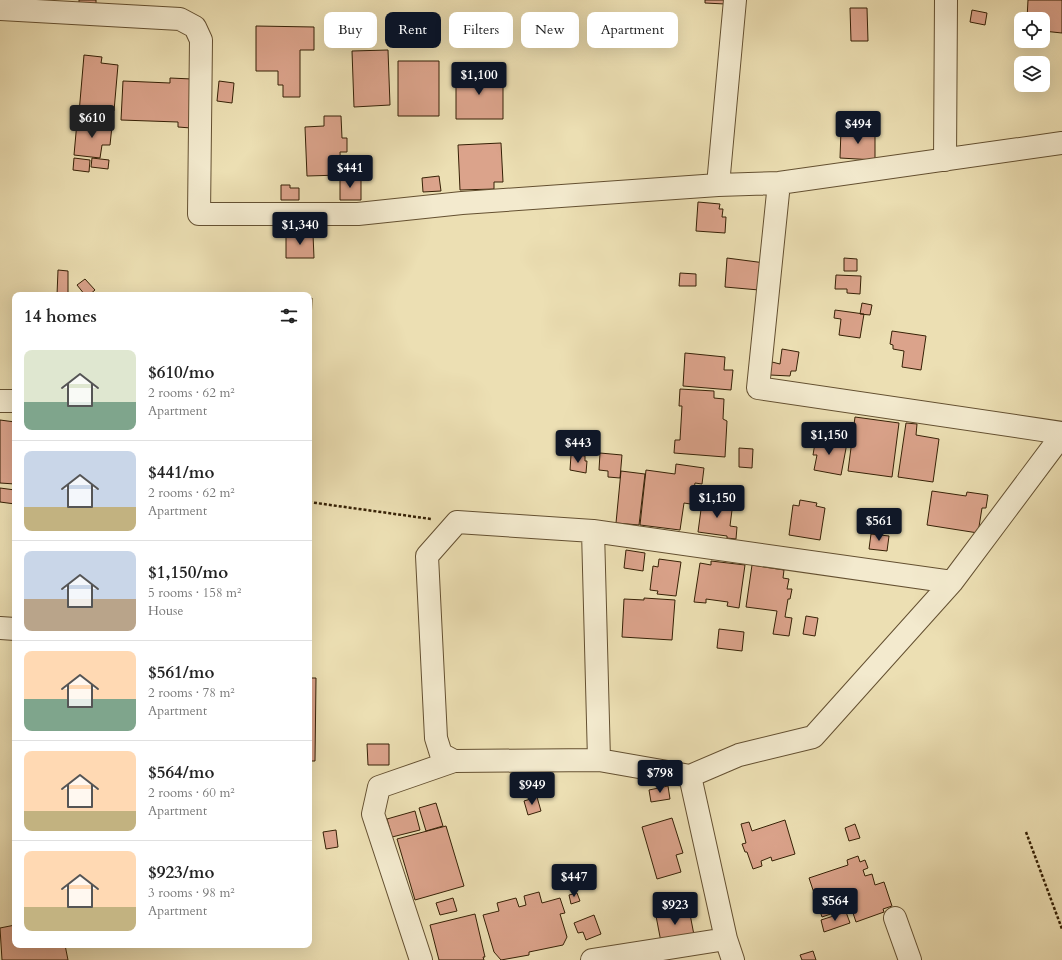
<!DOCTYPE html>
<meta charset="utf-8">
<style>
:root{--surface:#fff;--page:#f6f6f6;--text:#222;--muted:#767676;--line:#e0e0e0;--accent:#111827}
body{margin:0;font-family:Cardo,serif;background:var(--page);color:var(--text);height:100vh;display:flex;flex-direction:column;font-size:15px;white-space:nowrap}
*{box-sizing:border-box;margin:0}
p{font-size:13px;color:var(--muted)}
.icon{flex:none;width:22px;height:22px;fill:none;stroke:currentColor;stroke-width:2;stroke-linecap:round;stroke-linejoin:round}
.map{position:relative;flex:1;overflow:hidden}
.drawer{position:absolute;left:12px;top:292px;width:300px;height:656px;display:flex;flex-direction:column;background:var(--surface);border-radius:8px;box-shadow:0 4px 16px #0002}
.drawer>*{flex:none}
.top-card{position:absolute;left:324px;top:12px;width:380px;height:36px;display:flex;gap:8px}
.controls{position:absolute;left:1014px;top:12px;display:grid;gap:8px}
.controls a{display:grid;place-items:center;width:36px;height:36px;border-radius:8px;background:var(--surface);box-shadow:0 4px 16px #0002;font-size:20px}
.price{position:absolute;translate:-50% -34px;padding:0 9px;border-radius:4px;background:var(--accent);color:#fff;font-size:13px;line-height:26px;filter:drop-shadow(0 1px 2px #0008)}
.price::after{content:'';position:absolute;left:50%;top:24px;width:12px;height:9px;margin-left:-6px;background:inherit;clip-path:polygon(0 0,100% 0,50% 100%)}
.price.on{background:#222;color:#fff}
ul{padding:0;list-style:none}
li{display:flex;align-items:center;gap:12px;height:100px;padding:0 12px}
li+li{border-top:1px solid var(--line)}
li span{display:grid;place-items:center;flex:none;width:112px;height:80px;border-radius:8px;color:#555}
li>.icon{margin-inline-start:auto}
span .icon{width:48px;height:48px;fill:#fffc;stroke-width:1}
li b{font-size:17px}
h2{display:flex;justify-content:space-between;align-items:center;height:48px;padding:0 12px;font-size:17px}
.chip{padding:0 14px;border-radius:8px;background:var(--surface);box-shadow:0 4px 16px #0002;font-size:14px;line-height:36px}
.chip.on{background:var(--accent);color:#fff}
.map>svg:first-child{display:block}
.building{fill:#dba38b;stroke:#362106}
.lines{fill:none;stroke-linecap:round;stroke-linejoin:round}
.minor-casing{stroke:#645031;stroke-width:24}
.path{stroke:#362106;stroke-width:2.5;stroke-dasharray:3 2;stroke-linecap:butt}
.minor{stroke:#f3eace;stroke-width:22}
</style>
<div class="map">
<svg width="1062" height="960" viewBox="0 0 1062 960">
<rect width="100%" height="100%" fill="#ecdfb3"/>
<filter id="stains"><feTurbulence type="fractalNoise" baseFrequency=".005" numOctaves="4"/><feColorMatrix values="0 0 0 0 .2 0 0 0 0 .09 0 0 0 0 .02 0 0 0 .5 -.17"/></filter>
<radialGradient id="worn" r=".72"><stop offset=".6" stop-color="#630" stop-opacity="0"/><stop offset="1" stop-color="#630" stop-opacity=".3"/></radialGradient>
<!-- building -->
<path class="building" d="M79,0H96V5L79,3Z
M705,0H725V4L705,3Z
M1028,0H1062V33L1043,31V19H1027Z
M850,8H867L868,41H851Z
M972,10L987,13L985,25L970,22Z
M256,26L314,27V50H300V97H283V85H278V71H256Z
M388,50L390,105L354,107L352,51Z
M84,55L102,57L101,63L118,65L114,111L99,110V114L79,113Z
M398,61H439V116H398Z
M456,73L503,74V119H456Z
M170,78L192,79L191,128L178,127V122L121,120L123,81L170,83Z
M219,81L234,83L232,103L217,101Z
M324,116H341L342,138H347V152H340L341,175L307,176L305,127L324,126Z
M77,122L112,126L110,145H102L100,158L74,155Z
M841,130L875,131V160L840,158Z
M501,143L503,182H494V189L460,190L458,145Z
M74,158L90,160L89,172L73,170Z
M92,158L109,160L108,169L91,167Z
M439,176L441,191L423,192L422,178Z
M340,177L361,178V200H340Z
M281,185H290V188H299V200H281Z
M698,202L720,204L719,209H723L722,217H726L725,233L696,231Z
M286,234H313L314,258H286Z
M727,258L765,263L759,290L725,287Z
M844,258L857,259V271H844Z
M58,270L68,271V295H57Z
M680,273L696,274V286H679Z
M836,275L861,276L860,294L847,293V289H835Z
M85,279L95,290L89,295H85L77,285Z
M309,298H312L311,323H309Z
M862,303L872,305L870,315L860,314Z
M835,310L864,314L860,338L839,335L841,319L834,318Z
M892,331L926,336L921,370L902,367L904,351L893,349V345L890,344Z
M782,349L799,352L796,371H791L790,376L770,375L772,362L780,364Z
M685,353L725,357L724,370H733L731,390L683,386Z
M680,389L714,391V398L724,399L723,419L727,421L725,457L674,453L675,440H680L682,406H679Z
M855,417L899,423L892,477L848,471Z
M0,420L15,422V484L0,483Z
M906,423L917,424L916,435L939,439L933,482L898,477Z
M816,437L847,443L841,475L814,470L817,455H813Z
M739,448L753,449L752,468L739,467Z
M600,453L622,455L620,478L608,477V471L599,470Z
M571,455L585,456V461H587L586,473L570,470Z
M676,464L704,468L702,484L695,483L693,495H698L697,505L684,503L680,530L640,525L646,470L675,474Z
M621,471L645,474L639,525L616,523Z
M0,488L15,490V504L0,502Z
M932,491L966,496L967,492L988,495L986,508H982L978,533L927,525Z
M710,499L733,502L730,526L737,527L736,539L727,538V536L698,532L702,502L709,503Z
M800,500L817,503L816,506L825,508L820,540L789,535L793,505L799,506Z
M871,534L889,536L887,551L869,549Z
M626,550L645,553L643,571L624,568Z
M659,559L681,562L676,596L657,594L658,591L650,590L653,566L658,567Z
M711,561L745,565L739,608L727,606L728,602L706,599V603L694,602L700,563L711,565Z
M752,565L784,570L783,578L789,579L787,589H792L790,599H788L785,617L792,618L789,636L773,634L777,611L746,607Z
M644,598L675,600L672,640L622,637L624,599L644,600Z
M806,616L818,618L815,636L803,634Z
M719,629L744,632L742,651L717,648Z
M309,678H316L315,761H309Z
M367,744H389V765H368Z
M668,786L670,799L651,802L649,790Z
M537,797L541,811L528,815L524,801Z
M436,803L443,826L426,831L419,808Z
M415,811L420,830L392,837L387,819Z
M672,818L683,853L676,855L681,872L657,879L642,827Z
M785,820L795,854L772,861L771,857L761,861L762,866L753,869L747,852H745L742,844L746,843L741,824L749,822L752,831Z
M855,824L860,838L849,841L845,828Z
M446,826L464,886L415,900L397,839Z
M336,830L338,847L326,849L323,832Z
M858,856L860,862L865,860L868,868L863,870L865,876L872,874L875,885L884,882L892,906L883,909L884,912L856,922L851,907L822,917L809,878L848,865L847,860Z
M539,892L542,903L560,898L565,913L560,914L567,937L563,945L529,952V955L501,960L494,952L483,915L499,911L497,903L516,898L519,907L526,905L524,896Z
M577,893L580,901L571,904L569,895Z
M453,898L457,911L440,915L436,903Z
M689,909L694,935L661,942L656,916Z
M846,912L850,923L824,932L821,920Z
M475,914L485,957H483L484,960H439L430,925Z
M594,915L601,934L586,940L583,932L578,933L574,923Z
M15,925V945H65L68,960H2L0,928Z
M813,951L816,960H802L800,955Z"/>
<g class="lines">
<!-- minor casing -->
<g class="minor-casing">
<path id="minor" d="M0,9L180,19L195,27L201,40L199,214H358L462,203L718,185L779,183L1062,143
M945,160L946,0
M779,183L758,388L1062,433
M718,185L735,0
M0,401H15
M593,531L599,760
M0,628L15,629
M690,776L599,760L454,761L441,754L436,738L427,556L457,522L593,531L952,582
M895,918L910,960
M421,960L373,814L379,787L454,761
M592,960L726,939
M733,960L726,939L690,776L739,755L813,737L952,582L1062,435"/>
</g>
<!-- path -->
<path class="path" d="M309,502L431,519
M1026,832L1062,929"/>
<!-- minor -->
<use href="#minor" class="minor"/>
</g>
<rect width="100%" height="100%" filter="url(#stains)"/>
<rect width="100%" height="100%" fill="url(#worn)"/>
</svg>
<div class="controls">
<a><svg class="icon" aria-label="locate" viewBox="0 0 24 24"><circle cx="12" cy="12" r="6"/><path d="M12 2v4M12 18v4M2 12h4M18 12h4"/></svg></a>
<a><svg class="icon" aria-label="layers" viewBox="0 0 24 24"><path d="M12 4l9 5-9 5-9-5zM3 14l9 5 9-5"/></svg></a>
</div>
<b class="price" style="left:479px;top:96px">$1,100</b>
<b class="price on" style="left:92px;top:139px">$610</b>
<b class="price" style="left:858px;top:145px">$494</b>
<b class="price" style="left:350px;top:189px">$441</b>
<b class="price" style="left:300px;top:246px">$1,340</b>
<b class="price" style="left:829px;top:456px">$1,150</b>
<b class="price" style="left:578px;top:464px">$443</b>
<b class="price" style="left:717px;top:519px">$1,150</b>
<b class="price" style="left:879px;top:542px">$561</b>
<b class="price" style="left:660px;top:794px">$798</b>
<b class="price" style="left:532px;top:806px">$949</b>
<b class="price" style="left:574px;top:898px">$447</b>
<b class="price" style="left:835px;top:922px">$564</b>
<b class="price" style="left:675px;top:926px">$923</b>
<div class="top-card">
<a class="chip">Buy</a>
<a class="chip on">Rent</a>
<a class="chip">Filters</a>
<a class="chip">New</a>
<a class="chip">Apartment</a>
</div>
<section class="drawer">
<h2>14 homes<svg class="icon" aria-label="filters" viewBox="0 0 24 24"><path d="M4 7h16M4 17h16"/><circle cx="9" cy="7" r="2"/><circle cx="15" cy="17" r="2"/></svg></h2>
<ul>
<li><span style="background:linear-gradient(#dfe7d0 65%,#7fa58c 0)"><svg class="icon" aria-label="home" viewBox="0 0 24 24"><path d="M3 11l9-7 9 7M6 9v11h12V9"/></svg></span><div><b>$610/mo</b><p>2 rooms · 62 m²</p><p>Apartment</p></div></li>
<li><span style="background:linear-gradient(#c9d6e8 70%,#c2b280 0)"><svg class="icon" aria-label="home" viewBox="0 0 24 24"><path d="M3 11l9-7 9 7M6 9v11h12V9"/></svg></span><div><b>$441/mo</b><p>2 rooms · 62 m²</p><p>Apartment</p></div></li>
<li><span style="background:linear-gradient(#c9d6e8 60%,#b9a48a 0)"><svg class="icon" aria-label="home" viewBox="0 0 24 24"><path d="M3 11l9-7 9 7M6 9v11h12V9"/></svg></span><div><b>$1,150/mo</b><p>5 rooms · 158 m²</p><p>House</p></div></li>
<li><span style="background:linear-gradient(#ffd9b3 60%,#7fa58c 0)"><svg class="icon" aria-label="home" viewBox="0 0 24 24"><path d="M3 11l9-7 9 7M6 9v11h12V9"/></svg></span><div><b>$561/mo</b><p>2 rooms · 78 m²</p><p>Apartment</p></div></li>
<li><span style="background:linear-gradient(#ffd9b3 75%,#c2b280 0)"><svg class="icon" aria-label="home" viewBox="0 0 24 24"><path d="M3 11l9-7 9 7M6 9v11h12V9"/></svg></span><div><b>$564/mo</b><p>2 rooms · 60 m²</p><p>Apartment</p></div></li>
<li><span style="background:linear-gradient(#ffd9b3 70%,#c2b280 0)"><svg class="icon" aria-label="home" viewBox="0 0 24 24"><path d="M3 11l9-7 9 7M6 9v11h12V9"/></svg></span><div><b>$923/mo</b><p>3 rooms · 98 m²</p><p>Apartment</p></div></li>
</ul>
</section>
</div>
